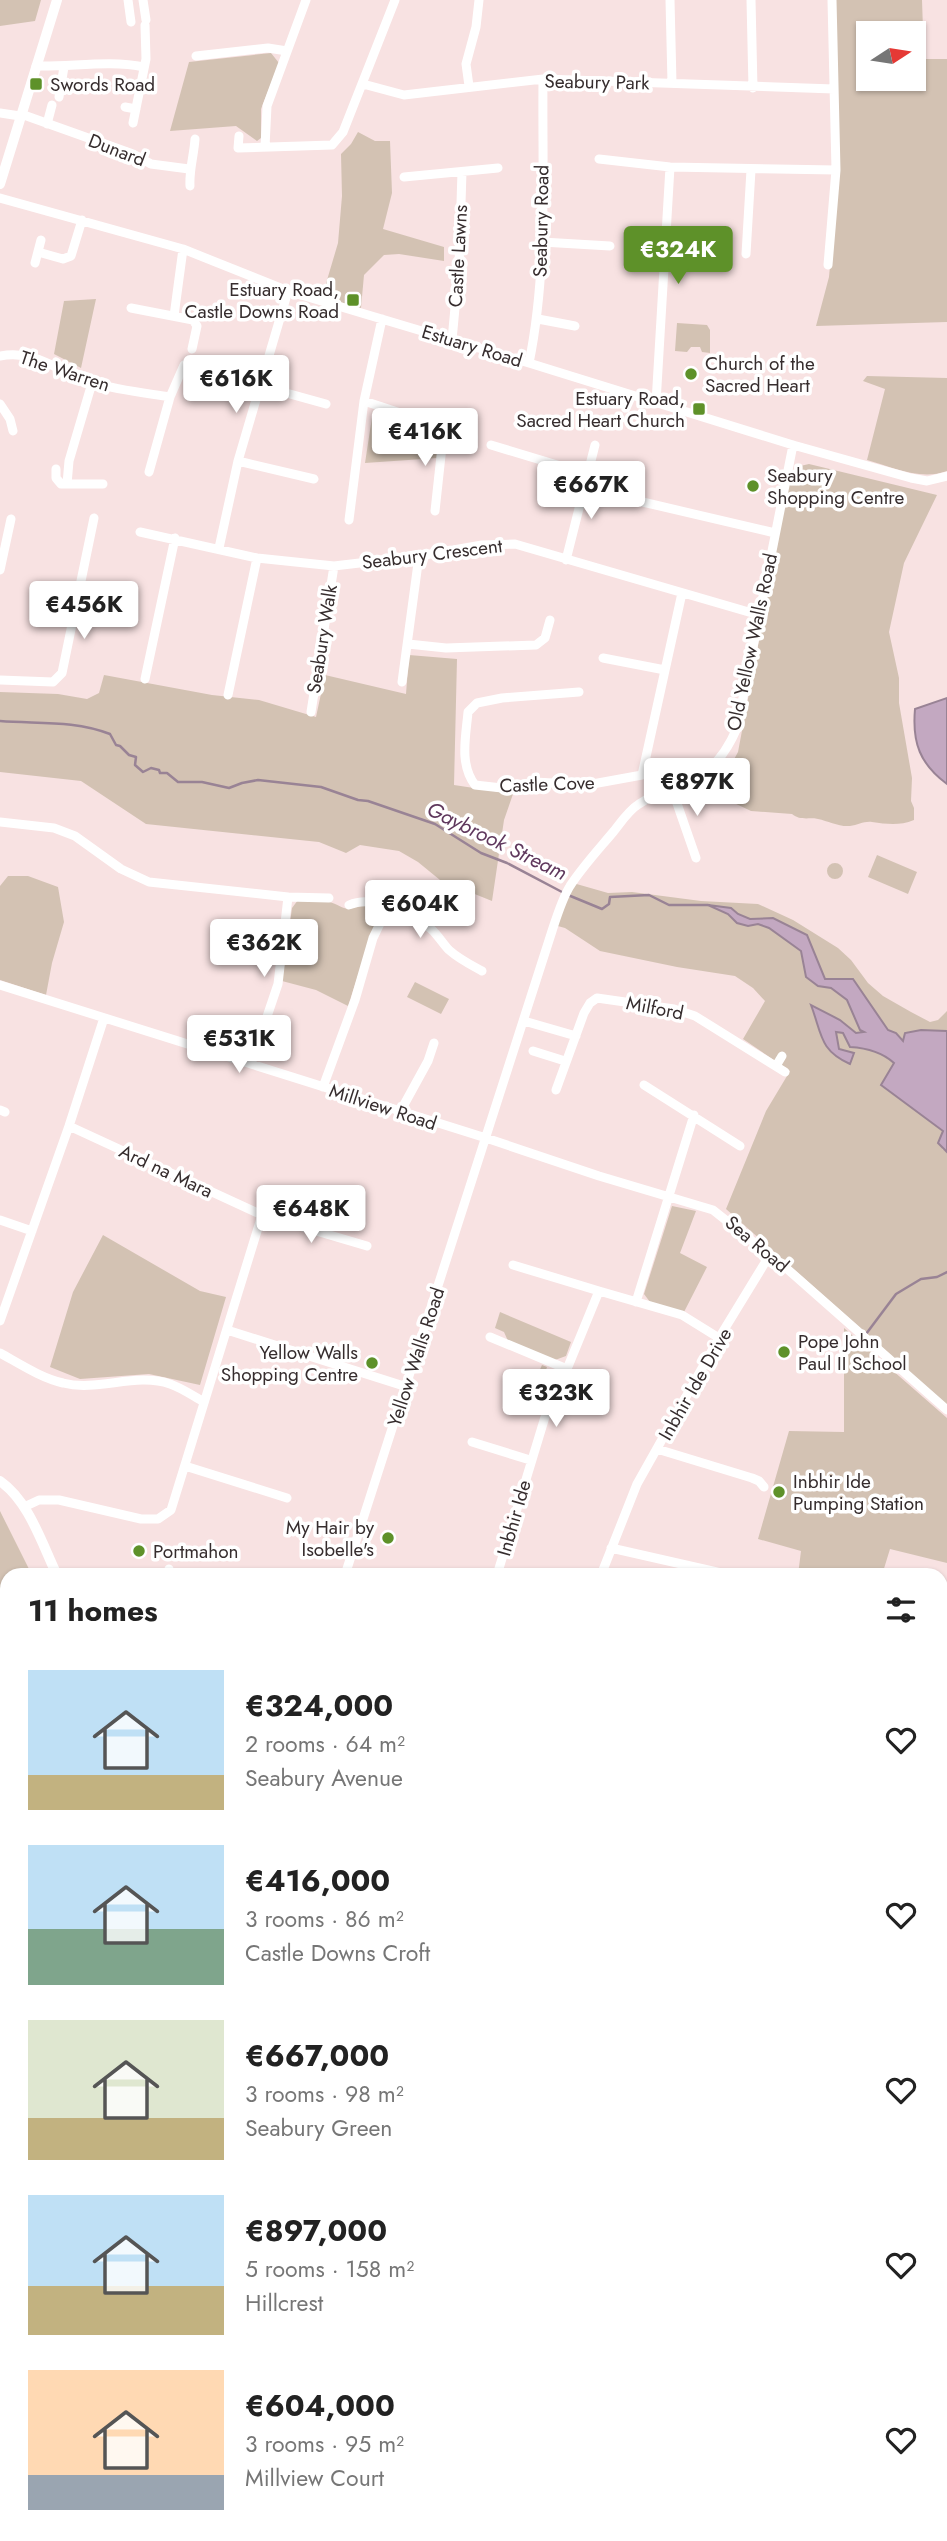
<!DOCTYPE html>
<meta charset="utf-8">
<style>
:root{--surface:#fff;--page:#f6f6f6;--text:#222;--muted:#767676;--accent:#5e9129}
body{margin:0;font-family:Jost,sans-serif;background:var(--page);color:var(--text);height:100vh;display:flex;flex-direction:column;font-size:26px;white-space:nowrap}
*{box-sizing:border-box;margin:0}
p{font-size:23px;color:var(--muted)}
.icon{flex:none;width:38px;height:38px;fill:none;stroke:currentColor;stroke-width:2;stroke-linecap:round;stroke-linejoin:round}
.map{position:relative;flex:1;overflow:hidden}
.side{position:absolute;left:0px;top:1568px;width:948px;height:973px;display:flex;flex-direction:column;background:var(--surface);border-radius:21px 21px 0 0;box-shadow:0 2px 5px #0004}
.side>*{flex:none}
.needle{width:46px;rotate:78deg}
.fabs{position:absolute;left:856px;top:21px;display:grid;gap:14px}
.fabs a{display:grid;place-items:center;width:70px;height:70px;border-radius:0px;background:var(--surface);box-shadow:0 2px 5px #0004;font-size:35px}
.price{position:absolute;translate:-50% -60px;padding:0 16px;border-radius:7px;background:#fff;color:#222;font-size:23px;line-height:46px;filter:drop-shadow(0 2px 4px #0008)}
.price::after{content:'';position:absolute;left:50%;top:42px;width:21px;height:16px;margin-left:-10px;background:inherit;clip-path:polygon(0 0,100% 0,50% 100%)}
.price.active{background:var(--accent);color:#fff}
ul{padding:0;list-style:none}
li{display:flex;align-items:center;gap:21px;height:175px;padding:0 28px}
li span{display:grid;place-items:center;flex:none;width:196px;height:140px;border-radius:0px;color:#555}
li>.icon{margin-inline-start:auto}
span .icon{width:84px;height:84px;fill:#fffc;stroke-width:1}
li b{font-size:30px}
h2{display:flex;justify-content:space-between;align-items:center;height:84px;padding:0 28px;font-size:30px}
.map>svg:first-child{display:block}
.green{fill:#d3c2b3;fill-rule:evenodd}
.water{fill:#c3a8c1;stroke:#998395;stroke-width:2}
.lines{fill:none;stroke-linecap:round;stroke-linejoin:round}
.stream{stroke:#998395;stroke-width:2.5}
.minor{stroke:#fff;stroke-width:9}
.major{stroke:#fff;stroke-width:10}
.rail-casing{stroke:#938384;stroke-width:5}
.rail{stroke:#fff;stroke-width:2.5;stroke-dasharray:8;stroke-linecap:butt}
.poi-dot{fill:#5e9129;stroke:#fff;stroke-width:2.5}
.labels{text-anchor:middle;dominant-baseline:central;stroke-width:7;stroke-linejoin:round;paint-order:stroke}
.street-label{font-size:19px;fill:#362d2e;stroke:#fff}
.poi-label{font-size:19px;fill:#362d2e;stroke:#fff;text-anchor:start}
.water-label{font-size:21px;font-style:italic;fill:#5f385d;stroke:#fff}
</style>
<div class="map">
<svg width="947" height="2541" viewBox="0 0 947 2541">
<rect width="100%" height="100%" fill="#f8e2e2"/>
<!-- green -->
<path class="green" d="M0,0H41L35,21L0,26Z
M835,0H922L924,59H947V322L816,326L829,277L838,178ZM868,33H914V79H868Z
M271,53L279,63L261,109V138L257,141L236,126L170,131L189,62Z
M358,132L375,141H390L392,193L383,229L444,247V261L399,254L384,255L364,275L361,308L322,297L338,243L342,196L341,154L351,144Z
M96,299L81,368L54,354L64,301Z
M677,323L707,325L710,330V353L702,352L700,347H691L687,352L675,351Z
M867,376L947,378V471C920,481 893,467 867,460L885,389L863,381Z
M373,411L437,430L439,435L437,458L365,463Z
M809,464L937,495L904,563L889,632L899,678V703L912,778L911,801L914,808V820C899,826 887,824 872,822C864,821 858,825 850,826C839,827 828,821 818,819C809,817 800,821 792,814L751,811L732,802L725,776L738,752L790,475L796,467Z
M409,655L457,659L454,785L513,794L504,820L492,901L440,880L418,862L399,851L360,845L346,853L319,842L146,824L81,781L0,772V692L58,694L87,699L99,693L104,675L212,695L259,700L316,717L325,675L406,694Z
M877,855L917,872L908,894L868,877Z
M827 871a8 8 0 1 1 16 0a8 8 0 1 1-16 0Z
M8,876H28L58,887L64,922L52,963L46,995L0,980V886Z
M573,883L608,893L632,892L701,901L758,904L793,920L838,948L851,960L868,983L883,996L911,1012L930,1022L938,1020L947,1011V1031L921,1030L943,1131L942,1149L947,1152V1405L726,1209L766,1111L790,1071L743,1039L765,1001L753,988L735,976L677,967L600,951L565,928L554,925Z
M298,900C307,900 318,899 327,901C346,907 343,913 363,904L376,907L378,915L348,1006L316,990L282,981L292,908Z
M415,982L449,999L441,1014L407,997Z
M672,1206L696,1211L680,1253L707,1267L684,1312L650,1302L644,1294Z
M103,1235L200,1291L226,1297L200,1385L149,1374L80,1379L50,1367L73,1292Z
M500,1312L571,1342L566,1356L555,1360L508,1341L504,1332L495,1328Z
M844,1328L947,1418V1563L890,1549L882,1575H798L801,1551L758,1539L789,1431L844,1432Z
M542,1365L547,1367L545,1373L547,1383L552,1386L550,1390L534,1383Z
M0,1511L32,1575H7V2462L0,2463Z"/>
<!-- water -->
<path class="water" d="M947,698V784C920,764 912,743 915,709Z
M708,905L731,908L738,914L750,919L773,918L807,935L825,979H853L888,1030L896,1033L903,1041L905,1033L921,1030L947,1031V1152L938,1143L943,1131L881,1085L894,1063C883,1053 867,1048 850,1047L843,1033L836,1032L839,1049L854,1053L850,1064C819,1050 822,1034 811,1005L840,1020L856,1033L864,1032L860,1030L847,1000L831,988L818,986L806,977L801,951L769,928L758,924L748,926L737,923L728,914Z
M947,1694V2351H942V1717Z"/>
<g class="lines">
<!-- stream -->
<path class="stream" d="M0,721C38,724 74,720 110,734L116,745L120,746L129,755L136,757L135,765L143,772L151,768L159,770L160,773H167L178,782H202L229,788L242,783L258,780L321,787L358,800L368,801L435,824L481,853L507,863L562,892
M568,895L602,909L609,904L610,897L649,895L669,905H708
M866,1334L896,1294L921,1279L937,1277L947,1272"/>
<!-- minor -->
<path class="minor" d="M128,0L131,22
M143,0L146,20
M670,0L672,83
M751,0L753,88
M196,56L268,48L287,51
M36,66C72,67 109,60 144,67
M363,84L404,95L543,79L834,89
M469,86L466,64L476,27L479,0
M59,97L64,67
M125,107L136,109
M0,113L20,116
M21,114L133,154L151,164L189,169
M133,123L146,59L145,25
M47,124L52,105
M239,136L238,148L332,145L343,132L395,0
M265,147L267,106L306,0
M599,159L670,167L836,170
M404,177L498,168
M190,186C189,170 194,155 195,139
M0,198L183,249L288,291L529,363L793,445L911,478L927,481L947,476
M542,242L610,246
M38,252L63,259L71,256L82,220
M746,254L751,170
M35,263L41,240
M828,265L836,170L832,0
M131,308L193,320L197,326L192,349
M174,316L183,249
M538,319L575,326
M452,340L459,265L462,172
M0,356C38,349 60,374 94,383C118,390 145,393 170,397
M529,363C548,270 542,174 543,79
M261,386L326,404
M364,401L473,437
M656,403L670,167
M0,404L10,419L13,431
M491,445L587,474
M238,461L314,479
M56,469V478L61,484H103
M149,472L170,397L184,365
M67,484L69,461L92,383
M634,500L775,533
M435,511L444,428
M349,520L364,401L382,319
M140,532L257,558L334,566L419,556L482,545L515,544L759,615
M219,548L238,461L288,291
M566,560L595,445
M0,570L11,519
M408,644L446,648L536,645L545,638L550,620
M603,658L665,670
M145,679L175,538
M0,680L53,682L62,673L94,518
M402,682L419,556
M579,692L502,698L477,703L468,712C466,736 459,764 475,785L502,788L535,782L587,785L642,775L682,593
M228,695L257,558
M311,712L334,566
M672,789L696,858
M0,822L54,828L75,836L121,869L149,882L288,897L329,898
M349,905C374,894 410,913 431,929C438,935 443,944 449,950C459,959 471,965 482,971
M0,985L486,1138L599,1176L713,1210L786,1268L947,1410
M524,1021L576,1036
M533,1051L565,1061
M251,1064L278,984L288,897
M776,1066L782,1056
M644,1085L740,1146
M323,1087L355,1000L373,938L388,907
M556,1090L584,1013L590,1003L597,998L674,1009L695,1016L785,1072
M0,1110L5,1112
M400,1112L428,1061L434,1043
M262,1215L367,1246
M0,1220L32,1231
M513,1265L599,1291
M636,1302L694,1115
M0,1321L69,1126L104,1018
M227,1330L407,1387
M490,1337L567,1369
M0,1353C20,1364 41,1378 63,1383C98,1392 136,1372 170,1384C182,1388 193,1396 204,1402
M472,1442L530,1460
M657,1449L752,1478L759,1481L764,1487
M185,1466L287,1498
M24,1507L39,1500H59L141,1519H158L171,1510L262,1215L69,1126
M611,1548L730,1575
M169,1569L171,1575
M345,1575L552,931C557,916 562,899 570,886C583,866 599,849 614,831C621,822 629,810 639,804C684,774 711,788 737,728L793,445
M497,1575L545,1417L567,1369L599,1291L682,1315L719,1338
M601,1575L637,1484L719,1338L766,1261
M942,1674L947,1654
M942,2411L947,2405
M942,2488L947,2482
M942,2528L947,2535
M418,2534L422,2541
M741,2534L743,2541
M191,2541L241,2534
M603,2541L621,2534
M867,2541L869,2534
M909,2541L911,2534"/>
<!-- major -->
<path class="major" d="M0,184L57,0
M0,1481C29,1501 42,1544 57,1575
M531,2534L535,2541"/>
<!-- rail casing -->
<g class="rail-casing">
<path id="rail" d="M942,2373L947,2372
M0,2485L7,2484"/>
</g>
<!-- rail -->
<use href="#rail" class="rail"/>
</g>
<!-- markers -->
<g class="poi-dot">
<rect x="29" y="77" width="14" height="14" rx="3.5"/>
<rect x="346" y="293" width="14" height="14" rx="3.5"/>
<circle cx="691" cy="374" r="7"/>
<rect x="692" y="402" width="14" height="14" rx="3.5"/>
<circle cx="753" cy="486" r="7"/>
<circle cx="784" cy="1352" r="7"/>
<circle cx="372" cy="1363" r="7"/>
<circle cx="779" cy="1492" r="7"/>
<circle cx="388" cy="1538" r="7"/>
<circle cx="139" cy="1551" r="7"/>
</g>
<g class="labels">
<!-- street labels -->
<g class="street-label">
<text transform="translate(597 82) rotate(1)">Seabury Park</text>
<text transform="translate(117 150) rotate(21)">Dunard</text>
<text transform="translate(541 221) rotate(-89)">Seabury Road</text>
<text transform="translate(458 256) rotate(-87)">Castle Lawns</text>
<text transform="translate(472 346) rotate(17)">Estuary Road</text>
<text transform="translate(65 371) rotate(18)">The Warren</text>
<text transform="translate(432 554) rotate(-7)">Seabury Crescent</text>
<text transform="translate(322 639) rotate(-81)">Seabury Walk</text>
<text transform="translate(752 642) rotate(-78)">Old Yellow Walls Road</text>
<text transform="translate(547 784) rotate(-2)">Castle Cove</text>
<text transform="translate(655 1008) rotate(11)">Milford</text>
<text transform="translate(383 1107) rotate(18)">Millview Road</text>
<text transform="translate(166 1171) rotate(25)">Ard na Mara</text>
<text transform="translate(757 1244) rotate(40)">Sea Road</text>
<text transform="translate(416 1357) rotate(-72)">Yellow Walls Road</text>
<text transform="translate(695 1384) rotate(-60)">Inbhir Ide Drive</text>
<text transform="translate(514 1518) rotate(-74)">Inbhir Ide</text>
</g>
<!-- poi labels -->
<g class="poi-label">
<text x="50" y="84">Swords Road</text>
<text x="339" y="289" text-anchor="end">Estuary Road,<tspan x="339" dy="22">Castle Downs Road</tspan></text>
<text x="705" y="363">Church of the<tspan x="705" dy="22">Sacred Heart</tspan></text>
<text x="685" y="398" text-anchor="end">Estuary Road,<tspan x="685" dy="22">Sacred Heart Church</tspan></text>
<text x="767" y="475">Seabury<tspan x="767" dy="22">Shopping Centre</tspan></text>
<text x="798" y="1341">Pope John<tspan x="798" dy="22">Paul II School</tspan></text>
<text x="358" y="1352" text-anchor="end">Yellow Walls<tspan x="358" dy="22">Shopping Centre</tspan></text>
<text x="793" y="1481">Inbhir Ide<tspan x="793" dy="22">Pumping Station</tspan></text>
<text x="374" y="1527" text-anchor="end">My Hair by<tspan x="374" dy="22">Isobelle's</tspan></text>
<text x="153" y="1551">Portmahon</text>
</g>
<!-- water labels -->
<g class="water-label">
<text transform="translate(497 841) rotate(26)">Gaybrook Stream</text>
</g>
</g>
</svg>
<div class="fabs">
<a><svg class="needle" viewBox="-14 -14 28 28"><path d="M0-13l5 13h-10z" fill="#e53935"/><path d="M0 13l5-13h-10z" fill="#767676"/></svg></a>
</div>
<b class="price active" style="left:678px;top:286px">€324K</b>
<b class="price" style="left:236px;top:415px">€616K</b>
<b class="price" style="left:425px;top:468px">€416K</b>
<b class="price" style="left:591px;top:521px">€667K</b>
<b class="price" style="left:84px;top:641px">€456K</b>
<b class="price" style="left:697px;top:818px">€897K</b>
<b class="price" style="left:420px;top:940px">€604K</b>
<b class="price" style="left:264px;top:979px">€362K</b>
<b class="price" style="left:239px;top:1075px">€531K</b>
<b class="price" style="left:311px;top:1245px">€648K</b>
<b class="price" style="left:556px;top:1429px">€323K</b>
<section class="side">
<h2>11 homes<svg class="icon" aria-label="filters" viewBox="0 0 24 24"><path d="M4 7h16M4 17h16"/><circle cx="9" cy="7" r="2"/><circle cx="15" cy="17" r="2"/></svg></h2>
<ul>
<li><span style="background:linear-gradient(#bfe0f5 75%,#c2b280 0)"><svg class="icon" aria-label="home" viewBox="0 0 24 24"><path d="M3 11l9-7 9 7M6 9v11h12V9"/></svg></span><div><b>€324,000</b><p>2 rooms · 64 m²</p><p>Seabury Avenue</p></div><svg class="icon" aria-label="heart" viewBox="0 0 24 24"><path d="M12 20l-8-8c-3-5 5-10 8-4 3-6 11-1 8 4z"/></svg></li>
<li><span style="background:linear-gradient(#bfe0f5 60%,#7fa58c 0)"><svg class="icon" aria-label="home" viewBox="0 0 24 24"><path d="M3 11l9-7 9 7M6 9v11h12V9"/></svg></span><div><b>€416,000</b><p>3 rooms · 86 m²</p><p>Castle Downs Croft</p></div><svg class="icon" aria-label="heart" viewBox="0 0 24 24"><path d="M12 20l-8-8c-3-5 5-10 8-4 3-6 11-1 8 4z"/></svg></li>
<li><span style="background:linear-gradient(#dfe7d0 70%,#c2b280 0)"><svg class="icon" aria-label="home" viewBox="0 0 24 24"><path d="M3 11l9-7 9 7M6 9v11h12V9"/></svg></span><div><b>€667,000</b><p>3 rooms · 98 m²</p><p>Seabury Green</p></div><svg class="icon" aria-label="heart" viewBox="0 0 24 24"><path d="M12 20l-8-8c-3-5 5-10 8-4 3-6 11-1 8 4z"/></svg></li>
<li><span style="background:linear-gradient(#bfe0f5 65%,#c2b280 0)"><svg class="icon" aria-label="home" viewBox="0 0 24 24"><path d="M3 11l9-7 9 7M6 9v11h12V9"/></svg></span><div><b>€897,000</b><p>5 rooms · 158 m²</p><p>Hillcrest</p></div><svg class="icon" aria-label="heart" viewBox="0 0 24 24"><path d="M12 20l-8-8c-3-5 5-10 8-4 3-6 11-1 8 4z"/></svg></li>
<li><span style="background:linear-gradient(#ffd9b3 75%,#9aa5b1 0)"><svg class="icon" aria-label="home" viewBox="0 0 24 24"><path d="M3 11l9-7 9 7M6 9v11h12V9"/></svg></span><div><b>€604,000</b><p>3 rooms · 95 m²</p><p>Millview Court</p></div><svg class="icon" aria-label="heart" viewBox="0 0 24 24"><path d="M12 20l-8-8c-3-5 5-10 8-4 3-6 11-1 8 4z"/></svg></li>
</ul>
</section>
</div>
